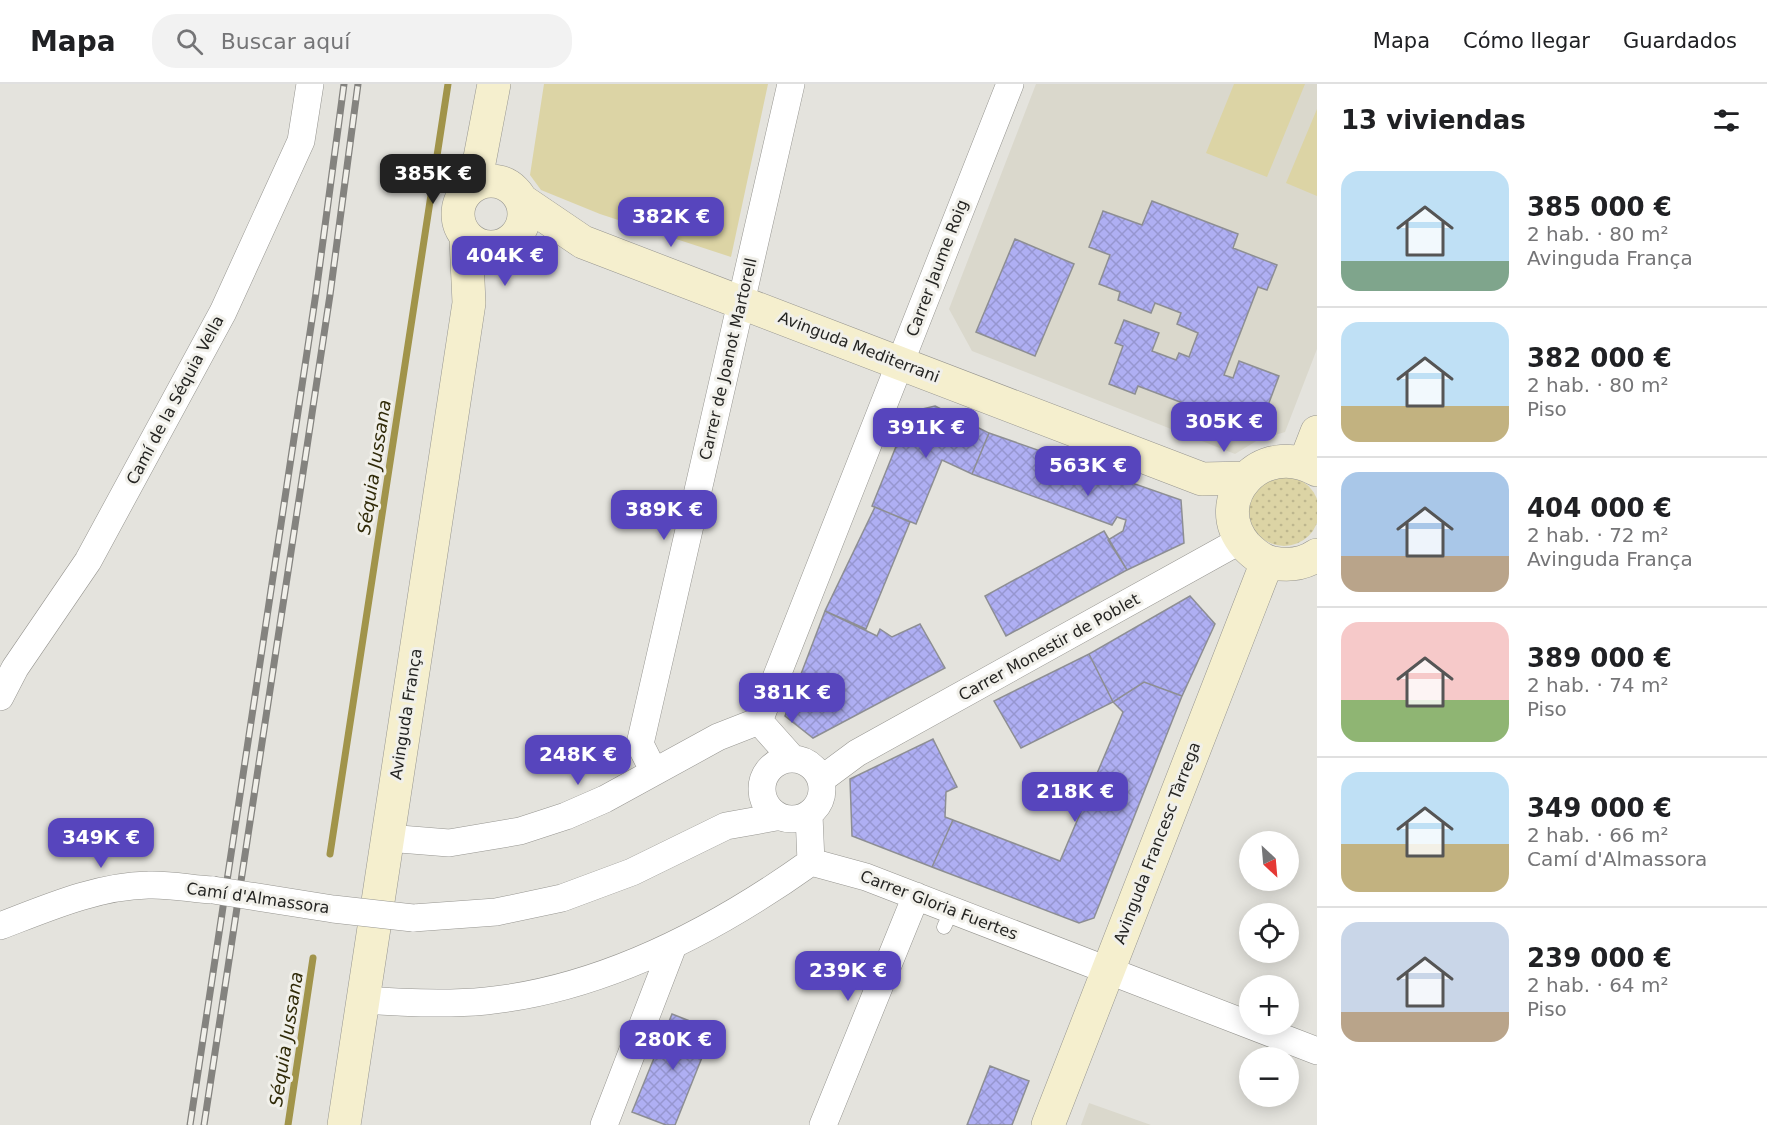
<!DOCTYPE html>
<html lang="es">
<meta charset="utf-8">
<style>
:root{--surface:#fff;--page:#f2f2f2;--text:#202124;--muted:#757577;--line:#e0e0e0;--accent:#5745bd}
body{margin:0;font-family:"DejaVu Sans",sans-serif;background:var(--page);color:var(--text);height:100vh;display:flex;flex-direction:column;font-size:22px;white-space:nowrap}
*{box-sizing:border-box;margin:0}
p{font-size:20px;color:var(--muted)}
.icon{flex:none;width:33px;height:33px;fill:none;stroke:currentColor;stroke-width:2;stroke-linecap:round;stroke-linejoin:round}
.map{position:relative;flex:1;overflow:hidden}
.drawer{display:flex;flex-direction:column;background:var(--surface);width:450px}
.drawer>*{flex:none}
.needle{width:39px;rotate:154deg}
.controls{position:absolute;left:1239px;top:747px;display:grid;gap:12px}
.controls a{display:grid;place-items:center;width:60px;height:60px;border-radius:50%;background:var(--surface);box-shadow:0 3px 15px #0003;font-size:30px}
.price{position:absolute;translate:-50% -51px;padding:0 14px;border-radius:12px;background:var(--accent);color:#fff;font-size:20px;line-height:39px;filter:drop-shadow(0 2px 3px #0008)}
.price::after{content:'';position:absolute;left:50%;top:36px;width:18px;height:14px;margin-left:-9px;background:inherit;clip-path:polygon(0 0,100% 0,50% 100%)}
.price.selected{background:#222;color:#fff}
ul{padding:0;list-style:none}
li{display:flex;align-items:center;gap:18px;height:150px;padding:0 24px}
li+li{border-top:2px solid var(--line)}
li span{display:grid;place-items:center;flex:none;width:168px;height:120px;border-radius:18px;color:#555}
li>.icon{margin-inline-start:auto}
span .icon{width:72px;height:72px;fill:#fffc;stroke-width:1}
li b{font-size:26px}
h2{display:flex;justify-content:space-between;align-items:center;height:72px;padding:0 24px;font-size:26px}
header{display:flex;align-items:center;gap:36px;box-sizing:border-box;height:84px;padding:0 30px;background:var(--surface);border-bottom:2px solid var(--line)}
header strong{font-size:28px}
nav{display:flex;gap:33px;margin-inline-start:auto;font-size:21px}
.search{width:420px;height:54px;background:var(--page);display:flex;align-items:center;gap:15px;box-sizing:border-box;padding:0 21px;border-radius:24px;color:var(--muted);font-size:22px}
main{display:flex;flex:1;min-height:0}
.map>svg:first-child{display:block}
.built{fill:#dad8cc}
.grass{fill:url(#grass-dots)}
.green{fill:#dcd4a5}
.lines{fill:none;stroke-linecap:round;stroke-linejoin:round}
.stream{stroke:#a1944a;stroke-width:7}
.building{fill:url(#building-cross-hatch);stroke:#8d8e93;stroke-width:1.5}
.lane-casing{stroke:#969590;stroke-width:15}
.street-casing{stroke:#969590;stroke-width:28}
.secondary-casing{stroke:#969590;stroke-width:34}
.lane{stroke:#fff;stroke-width:14}
.street{stroke:#fff;stroke-width:27}
.secondary{stroke:#f5efce;stroke-width:33}
.rail-casing{stroke:#84837f;stroke-width:7}
.rail{stroke:#f1f0ea;stroke-width:4.5;stroke-dasharray:14;stroke-linecap:butt}
.street-bridge-casing{stroke:#969590;stroke-width:28;stroke-linecap:butt}
.street-bridge{stroke:#fff;stroke-width:27}
.labels{text-anchor:middle;dominant-baseline:central;stroke-width:6;stroke-linejoin:round;paint-order:stroke}
.street-label{font-size:16px;fill:#252523;stroke:#f1f0ea}
.water-label{font-size:18px;font-style:italic;fill:#312b09;stroke:#f1f0ea}
</style>
<header>
<strong>Mapa</strong>
<div class="search"><svg class="icon" aria-label="search" viewBox="0 0 24 24"><circle cx="10" cy="10" r="6"/><path d="M15 15l6 6"/></svg>Buscar aquí</div>
<nav><a>Mapa</a><a>Cómo llegar</a><a>Guardados</a></nav>
</header>
<main>
<div class="map">
<svg width="1317" height="1041" viewBox="0 0 1317 1041">
<defs>
<pattern id="grass-dots" width="8" height="8" patternUnits="userSpaceOnUse" patternTransform="scale(1.5)"><rect width="8" height="8" fill="#dcd4a5"/><path d="M2 2h.1M6 6h.1" fill="none" stroke="#bdb68e" stroke-width="1.8" stroke-linecap="round"/></pattern>
<pattern id="building-cross-hatch" width="8" height="8" patternUnits="userSpaceOnUse" patternTransform="scale(1.5)"><rect width="8" height="8" fill="#afaff3"/><path d="M0 0l8 8M0 8l8-8" fill="none" stroke="#9696d0"/></pattern>
</defs>
<rect width="100%" height="100%" fill="#e4e3dd"/>
<!-- built -->
<path class="built" d="M1036,0H1317V265L1285,348L1258,356L1235,370L972,267L949,225Z
M1089,1019L1151,1041H1081Z"/>
<!-- grass -->
<path class="grass" d="M1249 427a35 35 0 1 1 70 0a35 35 0 1 1-70 0Z"/>
<!-- green -->
<path class="green" d="M544,0H768L731,173L600,130L541,106L530,91Z
M1234,0H1305L1267,93L1206,69Z
M1317,25V112L1286,99Z"/>
<g class="lines">
<!-- stream -->
<path class="stream" d="M330,770L448,0
M288,1041L313,874"/>
</g>
<!-- building -->
<path class="building" d="M1152,117L1238,150L1233,164L1277,181L1267,206L1258,203L1224,291L1233,294L1239,277L1279,292L1267,324L1255,319L1243,351L1214,340L1217,332L1138,302L1135,310L1109,300L1123,262L1115,259L1124,236L1159,249L1152,267L1176,276L1179,269L1189,273L1198,249L1177,240L1181,229L1155,219L1151,229L1118,216L1120,208L1099,200L1110,171L1089,163L1103,127L1142,141Z
M1015,155L1074,180L1035,272L976,248Z
M935,322L989,349L972,390L942,376L916,440L872,422L910,328Z
M989,349L1181,416L1184,459L1127,486L1108,456L1123,447L1126,436L1117,433L1112,441L972,390Z
M875,423L910,438L866,545L825,527Z
M1104,447L1127,486L1006,552L985,512Z
M1190,512L1215,540L1182,612L1144,598L1113,618L1089,570Z
M825,527L877,552L880,545L892,553L920,540L945,584L813,654L785,632Z
M1089,570L1113,618L1021,664L994,617Z
M1144,598L1182,612L1094,834L1079,839L932,783L953,736L1060,777L1123,628L1113,618Z
M933,655L957,703L946,708L945,733L953,736L932,783L852,752L850,695Z
M672,930L713,946L675,1041H666L632,1028Z
M990,982L1029,997L1012,1041H967Z"/>
<g class="lines">
<!-- lane casing -->
<g class="lane-casing">
<path id="lane" d="M944,843L952,826"/>
</g>
<!-- street casing -->
<g class="street-casing">
<path id="street" d="M0,613L15,584L88,477L223,228L301,57L310,0
M759,637L1010,0
M759,637L792,674
M762 705a30 30 0 1 1 60 0a30 30 0 1 1-60 0Z
M654,688L640,660L791,0
M822,695L857,669L1241,456
M809,731L811,778L866,793L1317,967
M387,754L449,759L520,747L566,732L605,715L718,653L759,637
M413,834L496,828L562,814L632,788L726,742L776,733
M0,842C47,824 97,802 148,801C170,800 192,805 213,806
M363,916C404,919 445,921 486,917C603,905 717,845 811,778
M604,1041L673,862
M823,1041L916,812"/>
</g>
<!-- secondary casing -->
<g class="secondary-casing">
<path id="secondary" d="M458 130a33 33 0 1 1 66 0a33 33 0 1 1-66 0Z
M475,100L494,0
M524,118L583,158L1202,395L1246,394
M1305,379L1317,348
M1317,386C1262,354 1206,416 1246,462C1254,470 1262,477 1273,479C1289,482 1304,480 1317,471
M344,1041L469,219L466,154
M1048,1041L1267,478"/>
</g>
<!-- lane -->
<use href="#lane" class="lane"/>
<!-- street -->
<use href="#street" class="street"/>
<!-- secondary -->
<use href="#secondary" class="secondary"/>
<!-- rail casing -->
<g class="rail-casing">
<path id="rail" d="M190,1041L316,209L344,0
M204,1041L330,211L358,0"/>
</g>
<!-- rail -->
<use href="#rail" class="rail"/>
<!-- street-bridge casing -->
<g class="street-bridge-casing">
<path id="street-bridge" d="M213,806L333,825L413,834"/>
</g>
<!-- street-bridge -->
<use href="#street-bridge" class="street-bridge"/>
</g>
<g class="labels">
<!-- street labels -->
<g class="street-label">
<text transform="translate(937 184) rotate(-69)">Carrer Jaume Roig</text>
<text transform="translate(859 263) rotate(21)">Avinguda Mediterrani</text>
<text transform="translate(728 275) rotate(-77)">Carrer de Joanot Martorell</text>
<text transform="translate(175 316) rotate(-62)">Camí de la Séquia Vella</text>
<text transform="translate(1049 563) rotate(-29)">Carrer Monestir de Poblet</text>
<text transform="translate(406 630) rotate(-81)">Avinguda França</text>
<text transform="translate(1157 759) rotate(-69)">Avinguda Francesc Tàrrega</text>
<text transform="translate(258 814) rotate(8)">Camí d'Almassora</text>
<text transform="translate(939 821) rotate(21)">Carrer Gloria Fuertes</text>
</g>
<!-- water labels -->
<g class="water-label">
<text transform="translate(374 383) rotate(-81)">Séquia Jussana</text>
<text transform="translate(286 955) rotate(-81)">Séquia Jussana</text>
</g>
</g>
</svg>
<div class="controls">
<a><svg class="needle" viewBox="-14 -14 28 28"><path d="M0-13l5 13h-10z" fill="#e53935"/><path d="M0 13l5-13h-10z" fill="#757577"/></svg></a>
<a><svg class="icon" aria-label="locate" viewBox="0 0 24 24"><circle cx="12" cy="12" r="6"/><path d="M12 2v4M12 18v4M2 12h4M18 12h4"/></svg></a>
<a>+</a>
<a>−</a>
</div>
<b class="price selected" style="left:433px;top:121px">385K €</b>
<b class="price" style="left:671px;top:164px">382K €</b>
<b class="price" style="left:505px;top:203px">404K €</b>
<b class="price" style="left:1224px;top:369px">305K €</b>
<b class="price" style="left:926px;top:375px">391K €</b>
<b class="price" style="left:1088px;top:413px">563K €</b>
<b class="price" style="left:664px;top:457px">389K €</b>
<b class="price" style="left:792px;top:640px">381K €</b>
<b class="price" style="left:578px;top:702px">248K €</b>
<b class="price" style="left:1075px;top:739px">218K €</b>
<b class="price" style="left:101px;top:785px">349K €</b>
<b class="price" style="left:848px;top:918px">239K €</b>
<b class="price" style="left:673px;top:987px">280K €</b>
</div>
<section class="drawer">
<h2>13 viviendas<svg class="icon" aria-label="filters" viewBox="0 0 24 24"><path d="M4 7h16M4 17h16"/><circle cx="9" cy="7" r="2"/><circle cx="15" cy="17" r="2"/></svg></h2>
<ul>
<li><span style="background:linear-gradient(#bfe0f5 75%,#7fa58c 0)"><svg class="icon" aria-label="home" viewBox="0 0 24 24"><path d="M3 11l9-7 9 7M6 9v11h12V9"/></svg></span><div><b>385 000 €</b><p>2 hab. · 80 m²</p><p>Avinguda França</p></div></li>
<li><span style="background:linear-gradient(#bfe0f5 70%,#c2b280 0)"><svg class="icon" aria-label="home" viewBox="0 0 24 24"><path d="M3 11l9-7 9 7M6 9v11h12V9"/></svg></span><div><b>382 000 €</b><p>2 hab. · 80 m²</p><p>Piso</p></div></li>
<li><span style="background:linear-gradient(#a9c7e8 70%,#b9a48a 0)"><svg class="icon" aria-label="home" viewBox="0 0 24 24"><path d="M3 11l9-7 9 7M6 9v11h12V9"/></svg></span><div><b>404 000 €</b><p>2 hab. · 72 m²</p><p>Avinguda França</p></div></li>
<li><span style="background:linear-gradient(#f6c9c9 65%,#8fb573 0)"><svg class="icon" aria-label="home" viewBox="0 0 24 24"><path d="M3 11l9-7 9 7M6 9v11h12V9"/></svg></span><div><b>389 000 €</b><p>2 hab. · 74 m²</p><p>Piso</p></div></li>
<li><span style="background:linear-gradient(#bfe0f5 60%,#c2b280 0)"><svg class="icon" aria-label="home" viewBox="0 0 24 24"><path d="M3 11l9-7 9 7M6 9v11h12V9"/></svg></span><div><b>349 000 €</b><p>2 hab. · 66 m²</p><p>Camí d'Almassora</p></div></li>
<li><span style="background:linear-gradient(#c9d6e8 75%,#b9a48a 0)"><svg class="icon" aria-label="home" viewBox="0 0 24 24"><path d="M3 11l9-7 9 7M6 9v11h12V9"/></svg></span><div><b>239 000 €</b><p>2 hab. · 64 m²</p><p>Piso</p></div></li>
</ul>
</section>
</main>
